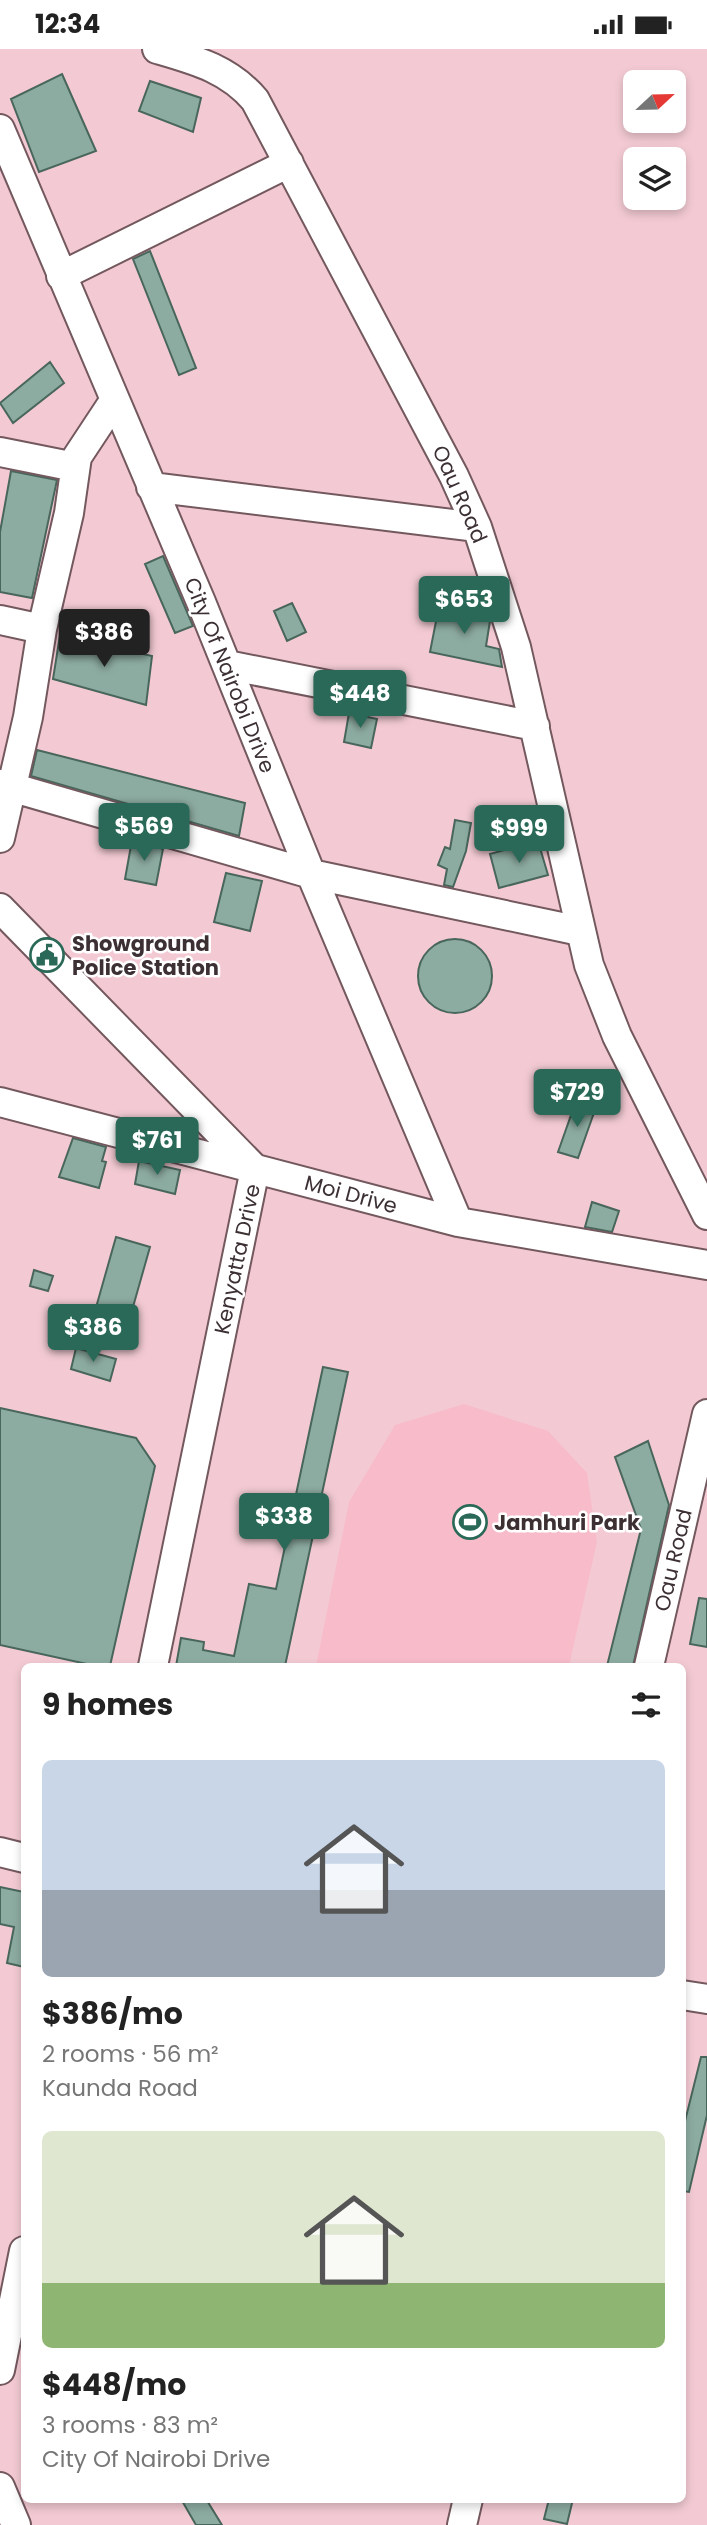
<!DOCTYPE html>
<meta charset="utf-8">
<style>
:root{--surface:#fff;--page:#f6f6f6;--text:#222;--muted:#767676;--accent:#2a6957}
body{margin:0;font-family:Poppins,sans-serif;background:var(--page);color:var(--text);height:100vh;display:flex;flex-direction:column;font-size:26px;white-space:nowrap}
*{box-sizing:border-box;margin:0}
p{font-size:23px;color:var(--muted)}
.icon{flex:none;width:38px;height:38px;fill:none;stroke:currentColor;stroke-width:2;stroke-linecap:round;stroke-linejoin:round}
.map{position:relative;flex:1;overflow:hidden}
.drawer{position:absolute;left:21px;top:1614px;width:665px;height:840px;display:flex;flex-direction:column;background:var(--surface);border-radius:10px;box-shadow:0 4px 10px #0003}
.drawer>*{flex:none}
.needle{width:46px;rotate:68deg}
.tools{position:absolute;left:623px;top:21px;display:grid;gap:14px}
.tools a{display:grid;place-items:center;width:63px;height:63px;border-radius:10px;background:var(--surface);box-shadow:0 4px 10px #0003;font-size:35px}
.price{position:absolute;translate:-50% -60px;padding:0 16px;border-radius:7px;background:var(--accent);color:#fff;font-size:23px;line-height:46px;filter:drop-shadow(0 2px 4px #0008)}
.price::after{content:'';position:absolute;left:50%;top:42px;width:21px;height:16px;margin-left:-10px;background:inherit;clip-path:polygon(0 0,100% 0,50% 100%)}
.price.active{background:#222;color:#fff}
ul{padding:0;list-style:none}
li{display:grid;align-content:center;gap:14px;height:371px;padding:0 21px}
li span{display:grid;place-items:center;height:217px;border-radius:10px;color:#555}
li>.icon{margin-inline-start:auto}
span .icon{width:126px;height:126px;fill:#fffc;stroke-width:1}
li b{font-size:30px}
h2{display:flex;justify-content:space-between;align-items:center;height:84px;padding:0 21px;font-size:30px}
.status{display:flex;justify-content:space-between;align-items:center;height:49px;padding:0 35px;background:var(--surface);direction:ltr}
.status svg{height:19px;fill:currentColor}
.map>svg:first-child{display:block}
.built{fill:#f3cad3;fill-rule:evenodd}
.green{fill:#f7bbc9}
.building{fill:#8daca1;stroke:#49665c;stroke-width:2}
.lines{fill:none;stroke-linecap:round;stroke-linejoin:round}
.minor-casing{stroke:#73585e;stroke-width:32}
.minor{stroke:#fff;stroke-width:28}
.labels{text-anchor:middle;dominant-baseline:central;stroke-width:5;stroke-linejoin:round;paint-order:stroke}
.street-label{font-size:21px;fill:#3c3033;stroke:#fff}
.poi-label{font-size:21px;font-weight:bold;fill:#3c3033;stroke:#fff;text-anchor:start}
</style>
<div class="status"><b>12:34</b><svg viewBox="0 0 49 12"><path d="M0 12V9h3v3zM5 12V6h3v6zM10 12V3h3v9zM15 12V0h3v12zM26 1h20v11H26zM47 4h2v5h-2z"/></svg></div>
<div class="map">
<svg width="707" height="2476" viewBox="0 0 707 2476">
<rect width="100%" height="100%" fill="#f8d7df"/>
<!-- built -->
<path class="built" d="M0,0H707V2476H0ZM635,33H674V72H635ZM635,110H674V149H635ZM24,1617H682V2450H24Z"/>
<!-- green -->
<path class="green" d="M464,1355L548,1382L587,1424L597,1493L569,1617H316L349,1453L395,1376Z"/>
<!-- building -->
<path class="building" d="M62,25L96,102L39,123L11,50Z
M150,32L201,49L193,83L139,62Z
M150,202L196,319L179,326L133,210Z
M50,313L64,334L13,374L0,354Z
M11,422L57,431L32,549L0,543V483Z
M163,507L193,577L175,584L145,515Z
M292,554L306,583L287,592L274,562Z
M439,557L488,565L490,572L486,597L499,600L502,618L430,603Z
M60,586L152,607L146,656L53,630Z
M349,664L377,670L371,699L344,693Z
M37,701L245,754L239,787L31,727Z
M455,771L471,774L466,802L453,838L444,836L447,820L438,816L445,798L450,800Z
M132,791L163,800L156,836L125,830Z
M538,792L548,826L499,839L490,805Z
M226,824L262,832L250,882L214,873Z
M418 927a37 37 0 1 1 74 0a37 37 0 1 1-74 0Z
M576,1052L596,1058L578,1109L558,1103Z
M73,1089L106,1098L102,1112L106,1113L99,1139L59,1128Z
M139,1112L180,1121L175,1145L135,1135Z
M592,1153L619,1162L612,1183L585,1178Z
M116,1188L150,1198L129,1272L95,1262Z
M34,1221L53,1227L48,1242L30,1237Z
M76,1299L116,1310L110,1332L71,1320Z
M323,1318L348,1323L285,1617H176L181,1589L204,1593L203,1601L234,1607L249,1535L276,1540Z
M0,1359L136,1389L155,1417L110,1617H96L0,1596Z
M648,1392L669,1456L633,1617H607L641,1480L615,1408Z
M699,1549L707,1550V1598L690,1595Z
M0,1838L24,1843V1918L7,1914L14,1878L0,1875Z
M701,2008H707V2066L689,2143L682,2142V2084Z
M181,2450H206L222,2476H196Z
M549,2450H573L567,2475L544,2470Z"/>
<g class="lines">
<!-- minor casing -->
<g class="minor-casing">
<path id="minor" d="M157,0C195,11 229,20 255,51L454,427L477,478L516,598L589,916L617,987L707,1166
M0,80L201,553L311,825L458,1173
M61,227L289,114
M0,403L75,418
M151,438L477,478
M0,571L42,580
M227,616L535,677
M0,735L311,825L580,882
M0,789L28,668L42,580L69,464L77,408L114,352
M0,859L255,1120L153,1617
M0,1053L458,1173L707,1216
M649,1617L707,1365
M0,1803L24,1809
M682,1946L707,1950
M0,2321L24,2202
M0,2438L16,2476
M462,2476L468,2450"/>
</g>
<!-- minor -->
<use href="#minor" class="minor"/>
</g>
<!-- icons -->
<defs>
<g id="civic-ring" transform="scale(1.75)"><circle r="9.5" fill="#fff" stroke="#2a6957" stroke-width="1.5"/><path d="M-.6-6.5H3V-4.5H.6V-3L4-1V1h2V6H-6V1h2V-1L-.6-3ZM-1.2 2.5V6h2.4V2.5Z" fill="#2a6957"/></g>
<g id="stadium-ring" transform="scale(1.75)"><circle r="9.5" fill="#fff" stroke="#2a6957" stroke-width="1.5"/><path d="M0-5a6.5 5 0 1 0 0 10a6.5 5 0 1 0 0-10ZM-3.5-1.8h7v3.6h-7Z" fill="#2a6957"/></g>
</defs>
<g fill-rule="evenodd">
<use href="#civic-ring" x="47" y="906"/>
<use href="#stadium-ring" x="470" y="1473"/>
</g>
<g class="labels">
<!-- street labels -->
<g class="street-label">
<text transform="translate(460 445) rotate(66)">Oau Road</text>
<text transform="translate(230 626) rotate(68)">City Of Nairobi Drive</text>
<text transform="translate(351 1145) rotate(15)">Moi Drive</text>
<text transform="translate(237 1210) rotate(-78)">Kenyatta Drive</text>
<text transform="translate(673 1511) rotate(-77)">Oau Road</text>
</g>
<!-- poi labels -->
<g class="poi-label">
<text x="72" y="894">Showground<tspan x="72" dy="24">Police Station</tspan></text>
<text x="494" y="1473">Jamhuri Park</text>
</g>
</g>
</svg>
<div class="tools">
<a><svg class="needle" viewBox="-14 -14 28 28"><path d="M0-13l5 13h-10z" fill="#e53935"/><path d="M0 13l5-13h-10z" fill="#767676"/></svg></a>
<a><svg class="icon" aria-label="layers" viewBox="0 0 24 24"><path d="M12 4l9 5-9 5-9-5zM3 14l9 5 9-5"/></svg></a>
</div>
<b class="price" style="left:464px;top:587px">$653</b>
<b class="price active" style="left:104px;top:620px">$386</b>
<b class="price" style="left:360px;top:681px">$448</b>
<b class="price" style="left:144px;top:814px">$569</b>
<b class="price" style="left:519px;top:816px">$999</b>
<b class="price" style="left:577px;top:1080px">$729</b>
<b class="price" style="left:157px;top:1128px">$761</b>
<b class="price" style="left:93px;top:1315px">$386</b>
<b class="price" style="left:284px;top:1504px">$338</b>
<section class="drawer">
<h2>9 homes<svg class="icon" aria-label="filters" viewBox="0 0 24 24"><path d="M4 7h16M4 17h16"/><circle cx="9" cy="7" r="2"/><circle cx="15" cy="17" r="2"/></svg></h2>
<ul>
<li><span style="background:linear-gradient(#c9d6e8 60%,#9aa5b1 0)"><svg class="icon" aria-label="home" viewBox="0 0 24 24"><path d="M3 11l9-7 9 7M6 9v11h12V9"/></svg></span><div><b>$386/mo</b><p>2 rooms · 56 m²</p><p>Kaunda Road</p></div></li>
<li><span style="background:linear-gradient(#dfe7d0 70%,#8fb573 0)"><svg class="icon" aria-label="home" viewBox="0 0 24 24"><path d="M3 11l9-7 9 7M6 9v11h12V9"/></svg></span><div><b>$448/mo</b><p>3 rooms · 83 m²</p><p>City Of Nairobi Drive</p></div></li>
</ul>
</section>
</div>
